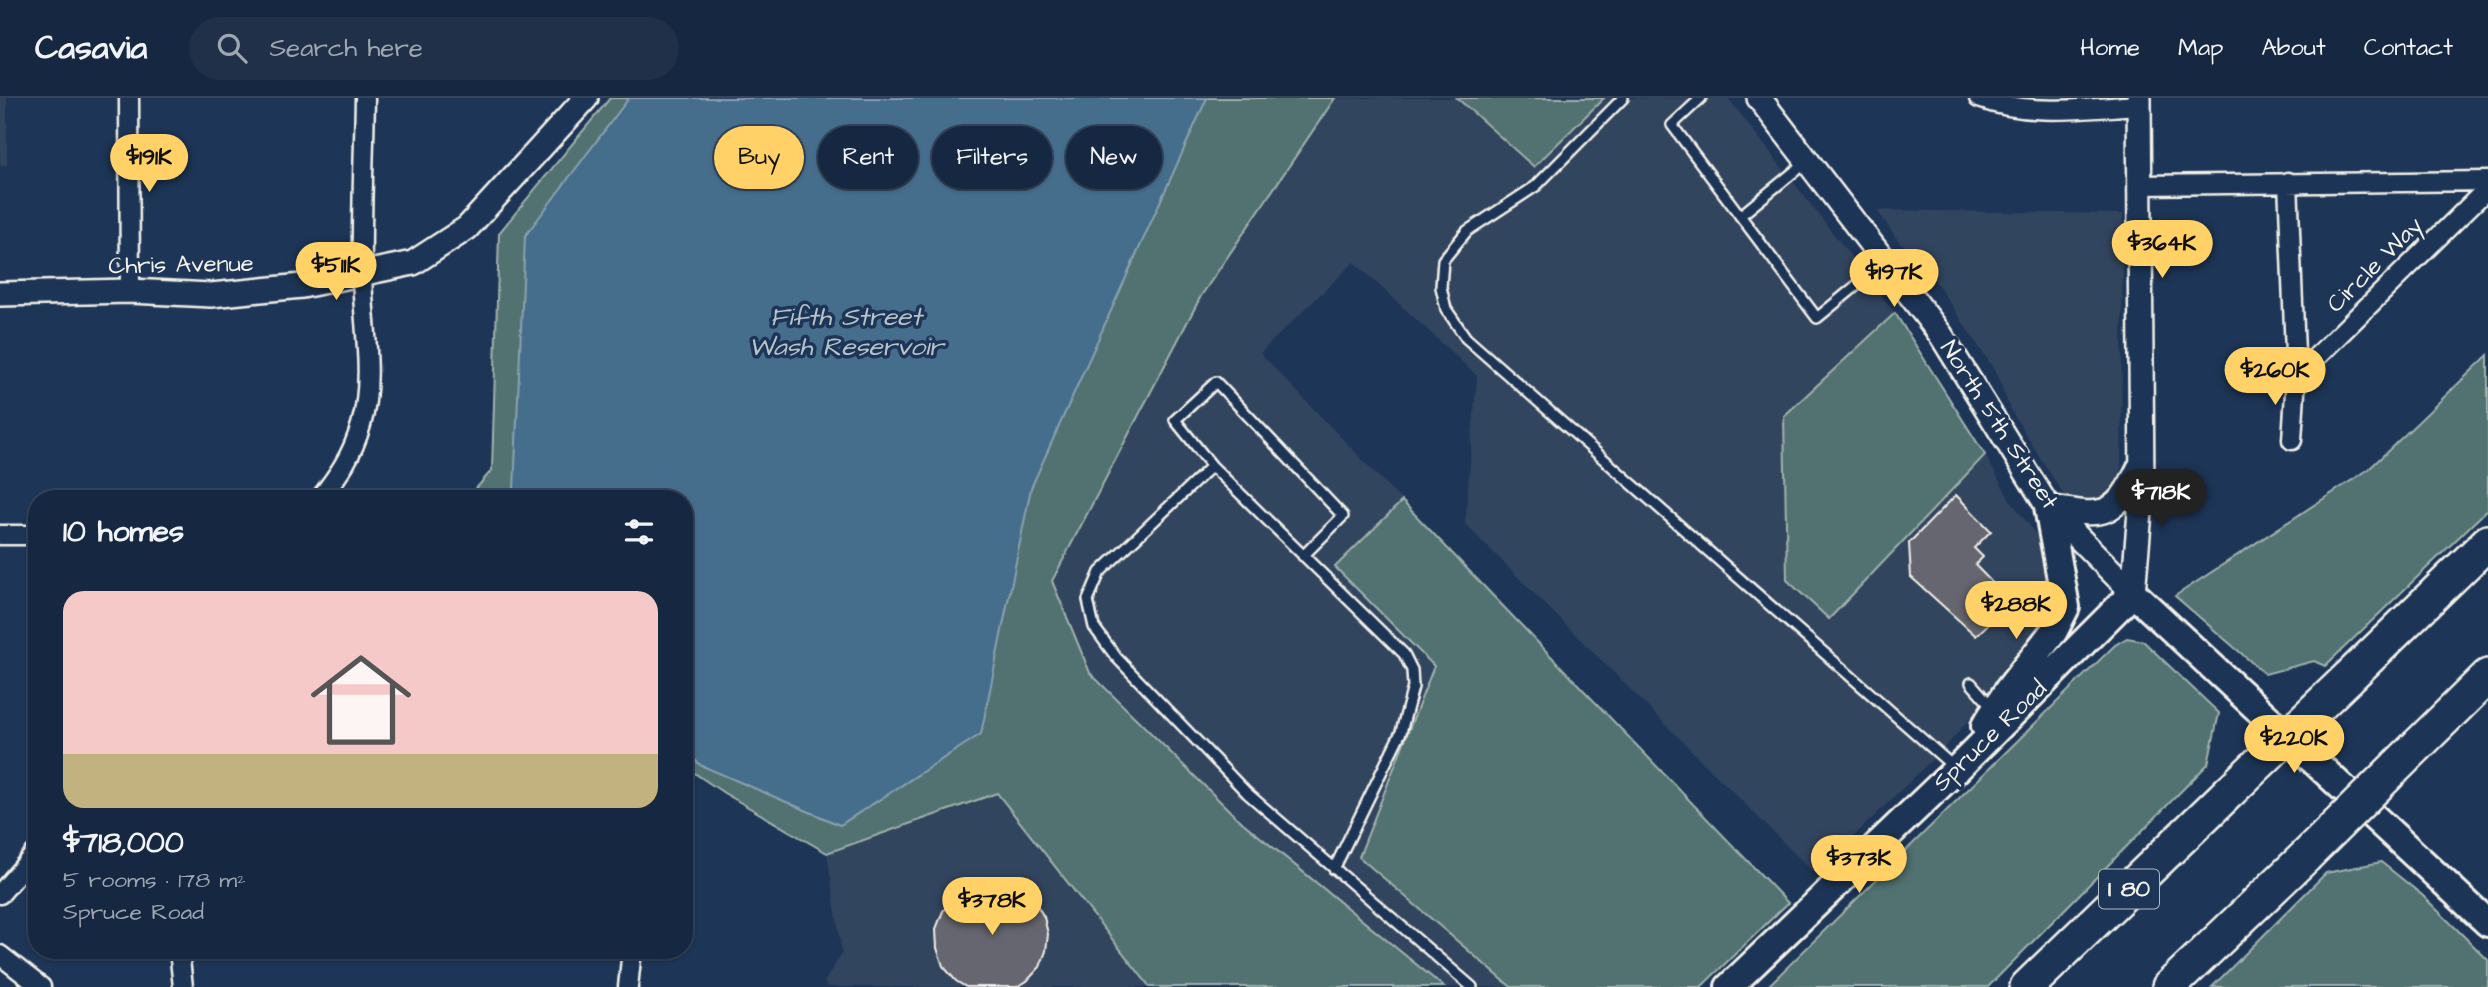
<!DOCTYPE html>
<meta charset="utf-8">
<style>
:root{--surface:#162841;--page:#1f3048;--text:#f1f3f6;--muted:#9ea6b1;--line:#35445a;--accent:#ffd166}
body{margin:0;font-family:"Architects Daughter",sans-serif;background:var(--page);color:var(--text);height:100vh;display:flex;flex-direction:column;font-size:26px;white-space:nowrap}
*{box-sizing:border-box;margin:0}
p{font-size:23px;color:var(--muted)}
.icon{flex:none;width:38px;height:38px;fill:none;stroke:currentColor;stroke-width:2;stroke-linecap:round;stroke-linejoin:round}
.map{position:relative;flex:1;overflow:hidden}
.drawer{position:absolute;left:28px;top:392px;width:665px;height:469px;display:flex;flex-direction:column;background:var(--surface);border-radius:28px;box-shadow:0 2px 5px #0004,0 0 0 2px var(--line)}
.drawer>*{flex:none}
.top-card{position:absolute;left:714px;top:28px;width:665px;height:63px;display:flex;gap:14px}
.price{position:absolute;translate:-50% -60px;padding:0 16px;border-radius:24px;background:var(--accent);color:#111;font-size:23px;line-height:46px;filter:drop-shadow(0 2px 4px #0008)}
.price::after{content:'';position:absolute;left:50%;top:42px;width:21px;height:16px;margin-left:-10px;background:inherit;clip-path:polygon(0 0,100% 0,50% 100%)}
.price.on{background:#222;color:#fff}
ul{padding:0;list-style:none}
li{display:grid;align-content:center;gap:14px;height:371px;padding:0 35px}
li span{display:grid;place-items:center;height:217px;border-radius:21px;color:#555}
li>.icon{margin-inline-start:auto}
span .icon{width:126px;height:126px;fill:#fffc;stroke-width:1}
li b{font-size:30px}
h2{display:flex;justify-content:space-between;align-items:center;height:84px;padding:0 35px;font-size:30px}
.pill{padding:0 24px;border-radius:32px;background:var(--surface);box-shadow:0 2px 5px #0004,0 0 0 2px var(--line);font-size:24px;line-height:63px}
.pill.on{background:var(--accent);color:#111}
header{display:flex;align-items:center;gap:42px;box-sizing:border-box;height:98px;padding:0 35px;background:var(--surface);border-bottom:2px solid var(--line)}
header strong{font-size:33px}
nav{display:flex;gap:38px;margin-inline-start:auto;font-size:24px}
.search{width:490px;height:63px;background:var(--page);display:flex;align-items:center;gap:18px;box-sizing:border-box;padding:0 24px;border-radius:38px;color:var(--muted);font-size:26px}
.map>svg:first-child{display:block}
.built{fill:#33445e}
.green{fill:#517271;stroke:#a2b2ac;stroke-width:2}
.water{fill:#446d8c;stroke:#8aa2b1;stroke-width:2}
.building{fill:#666670;stroke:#f4f1e8;stroke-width:2}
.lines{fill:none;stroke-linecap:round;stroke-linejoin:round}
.service-casing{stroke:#f4f1e8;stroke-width:14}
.minor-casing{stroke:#f4f1e8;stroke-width:23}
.tertiary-casing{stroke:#f4f1e8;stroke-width:28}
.secondary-casing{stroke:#f4f1e8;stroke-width:32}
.motorway-casing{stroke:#f4f1e8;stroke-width:38}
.service{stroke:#1d3557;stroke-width:9}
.minor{stroke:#1d3557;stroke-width:18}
.tertiary{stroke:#1d3557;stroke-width:23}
.secondary{stroke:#1d3557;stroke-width:26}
.motorway{stroke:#1d3557;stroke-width:33}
.motorway-bridge-casing{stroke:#f4f1e8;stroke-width:38;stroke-linecap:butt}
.motorway-bridge{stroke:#1d3557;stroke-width:33}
.labels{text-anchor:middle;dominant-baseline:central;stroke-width:7;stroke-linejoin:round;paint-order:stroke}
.shield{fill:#1d3557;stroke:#b4b9bc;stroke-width:2}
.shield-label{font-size:23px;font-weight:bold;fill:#f4f1e8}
.street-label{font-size:24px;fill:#f4f1e8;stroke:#1d3557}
.water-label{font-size:26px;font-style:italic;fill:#b6c3c8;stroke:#1d3557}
</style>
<header>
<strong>Casavia</strong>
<div class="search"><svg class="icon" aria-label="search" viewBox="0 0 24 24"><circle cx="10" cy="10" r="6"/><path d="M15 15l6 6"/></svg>Search here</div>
<nav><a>Home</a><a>Map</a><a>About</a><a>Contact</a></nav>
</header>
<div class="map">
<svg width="2488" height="889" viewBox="0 0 2488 889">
<rect width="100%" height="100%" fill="#1d3557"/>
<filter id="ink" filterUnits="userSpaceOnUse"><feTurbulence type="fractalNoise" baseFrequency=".0143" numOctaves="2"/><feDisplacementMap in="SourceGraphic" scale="14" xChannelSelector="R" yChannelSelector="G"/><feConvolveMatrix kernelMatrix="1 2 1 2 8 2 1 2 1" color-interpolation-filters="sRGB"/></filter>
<g filter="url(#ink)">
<!-- built -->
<path class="built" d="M0,0H7V67H0Z
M1335,0H1457L1534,69L1604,0H1728L1895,215L1784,318L1787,482L1829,521L1985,357L2009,400L2046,450L2055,499L2040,538L1948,646L1815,776L1465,426L1477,278L1354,164L1260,255L1402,403L1335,468L1435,568L1359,759L1511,889H1444L1237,720L1090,575L1052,483L1201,198Z
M1877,112L2123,116L2121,386L2099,409L2066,401L2010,311L1997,276L1918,157L1899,144Z
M997,695L1150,889H828L824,884L842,855L827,755Z"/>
<!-- green -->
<path class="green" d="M610,0H1335L1201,198L1052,483L1090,575L1237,720L1444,889H1150L997,695L827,755L724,695L684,668V401H467L492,372L499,135Z
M1457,0H1604L1534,69Z
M1895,215L1985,357L1829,521L1787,482L1784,318Z
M2488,257V411L2325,568L2314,563L2265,576L2175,498L2369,371Z
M1402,403L1788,805L1701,889H1511L1359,759L1434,568L1335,469Z
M2127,540L2143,543L2219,615L2208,666L1988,889H1767L2115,547Z
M2381,764L2422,797L2488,862V889H2212L2326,775Z"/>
<!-- water -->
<path class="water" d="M629,0H1207L1031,390L981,636L840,727L700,667L684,651V401H516L514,392L525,138Z"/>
<!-- building -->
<path class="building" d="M1956,397L1991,433L1974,450L1983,459L1975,467L2011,504L1976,538L1911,479L1909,445Z
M988,784L1005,786L1021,792L1035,804L1044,819L1048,836L1046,853L1040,869L1027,883L1017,889H966L956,883L943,868L937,850L936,831L943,813L955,798L971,788Z"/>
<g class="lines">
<!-- service casing -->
<g class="service-casing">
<path id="service" d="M1623,0L1536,88L1467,133L1443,162L1441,189L1446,211L1466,240L1955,670
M1701,0L1672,27L1817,220L1884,165
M1740,118L1806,64
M1212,368L1175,322L1216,284L1343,418L1303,458
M1971,585L1993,610
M1334,771L1401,634L1413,589L1412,572L1404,556L1212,368L1100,474L1088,502L1094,529L1116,559L1247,695L1472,889"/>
</g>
<!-- minor casing -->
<g class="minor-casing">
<path id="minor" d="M129,0L130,193
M1979,0C2029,19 2086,10 2139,7
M2288,84L2296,279L2292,342
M2139,87L2488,83
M2296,279L2488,90
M320,401C339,376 352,358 361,327C375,280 363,225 362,177C361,118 364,59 365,0
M0,437H37
M0,796L37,753
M179,852L183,889
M0,857L41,889
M628,889L632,852"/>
</g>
<!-- tertiary casing -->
<g class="tertiary-casing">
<path id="tertiary" d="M1759,0L1941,237L2048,409L2133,495
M0,196L130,193L211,197L302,188L413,165L467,130L586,0
M2048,409C2100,418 2114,423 2139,370
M2133,495L2142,391L2139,0"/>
</g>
<!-- secondary casing -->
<g class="secondary-casing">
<path id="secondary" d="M1985,628L2008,592L2054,533L2066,509L2048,409
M1729,889L1957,671L2133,495L2488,825"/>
</g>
<!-- motorway casing -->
<g class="motorway-casing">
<path id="motorway" d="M2347,581L2488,444
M2418,647L2488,578
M2027,889L2230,693
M2169,889L2305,759"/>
</g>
<!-- service -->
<use href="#service" class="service"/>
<!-- minor -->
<use href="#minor" class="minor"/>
<!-- tertiary -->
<use href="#tertiary" class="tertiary"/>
<!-- secondary -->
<use href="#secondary" class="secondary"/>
<!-- motorway -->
<use href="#motorway" class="motorway"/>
<!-- motorway-bridge casing -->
<g class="motorway-bridge-casing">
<path id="motorway-bridge" d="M2230,693L2347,581
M2305,759L2418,647"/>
</g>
<!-- motorway-bridge -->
<use href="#motorway-bridge" class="motorway-bridge"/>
</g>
</g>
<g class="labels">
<!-- shield labels -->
<rect class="shield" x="2099" y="771.5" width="60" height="39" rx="5"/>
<g class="shield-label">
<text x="2129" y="791">I 80</text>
</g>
<!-- street labels -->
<g class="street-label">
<text transform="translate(181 167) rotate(-1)">Chris Avenue</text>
<text transform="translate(2375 167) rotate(-45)">Circle Way</text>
<text transform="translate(1999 327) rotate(57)">North 5th Street</text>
<text transform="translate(1990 638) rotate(-44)">Spruce Road</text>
</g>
<!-- water labels -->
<g class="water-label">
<text x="846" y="219">Fifth Street<tspan x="846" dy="30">Wash Reservoir</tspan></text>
</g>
</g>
</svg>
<b class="price" style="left:149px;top:96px">$191K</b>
<b class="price" style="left:2162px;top:182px">$364K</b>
<b class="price" style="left:336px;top:204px">$511K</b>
<b class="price" style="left:1894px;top:211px">$197K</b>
<b class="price" style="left:2275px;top:309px">$260K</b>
<b class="price on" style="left:2161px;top:431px">$718K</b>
<b class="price" style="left:2016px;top:543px">$288K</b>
<b class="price" style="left:2294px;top:677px">$220K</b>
<b class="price" style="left:1859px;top:797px">$373K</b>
<b class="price" style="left:992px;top:839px">$378K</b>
<div class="top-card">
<a class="pill on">Buy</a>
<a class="pill">Rent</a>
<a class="pill">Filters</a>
<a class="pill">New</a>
</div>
<section class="drawer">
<h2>10 homes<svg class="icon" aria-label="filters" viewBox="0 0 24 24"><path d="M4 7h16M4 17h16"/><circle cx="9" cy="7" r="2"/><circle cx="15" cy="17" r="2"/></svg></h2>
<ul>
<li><span style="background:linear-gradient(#f6c9c9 75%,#c2b280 0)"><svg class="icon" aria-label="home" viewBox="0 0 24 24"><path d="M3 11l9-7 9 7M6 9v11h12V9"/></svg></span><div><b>$718,000</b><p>5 rooms · 178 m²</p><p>Spruce Road</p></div></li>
</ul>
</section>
</div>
